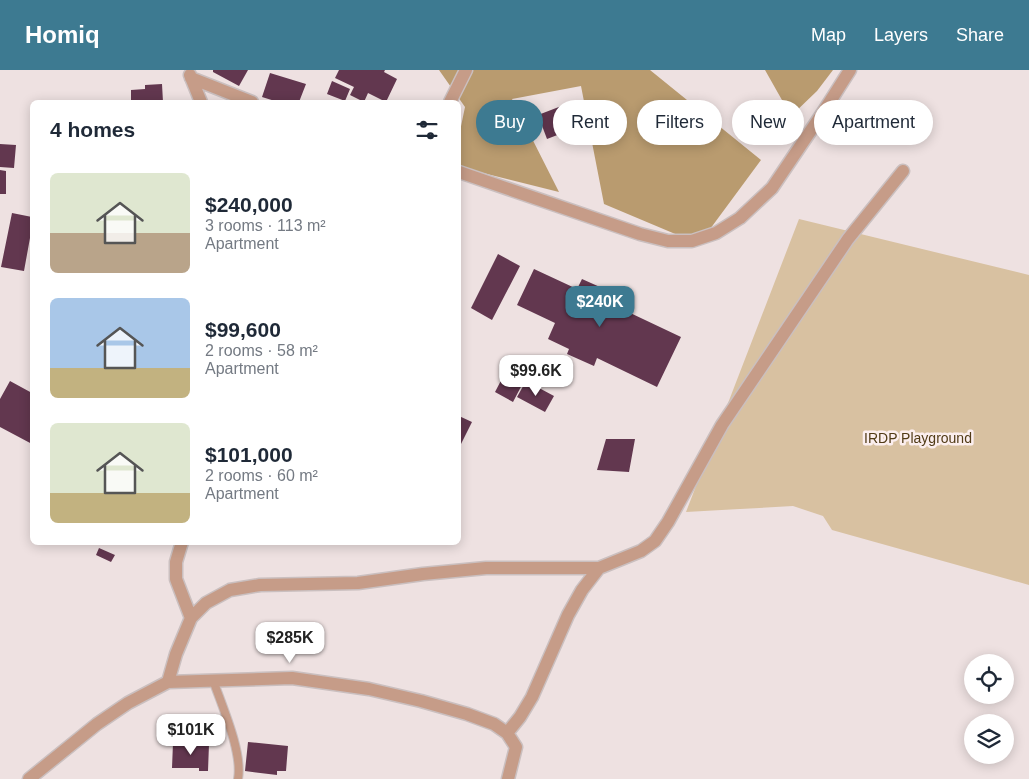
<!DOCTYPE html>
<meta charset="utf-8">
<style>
:root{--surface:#fff;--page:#f2f2f3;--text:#1f2937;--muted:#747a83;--accent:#3d7a91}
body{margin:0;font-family:Helvetica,sans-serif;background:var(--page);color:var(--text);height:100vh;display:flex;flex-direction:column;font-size:19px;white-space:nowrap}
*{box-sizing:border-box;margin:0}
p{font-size:16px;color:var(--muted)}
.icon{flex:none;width:28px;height:28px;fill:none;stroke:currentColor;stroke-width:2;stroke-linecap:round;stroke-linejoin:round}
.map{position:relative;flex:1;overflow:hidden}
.sheet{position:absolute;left:30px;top:30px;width:431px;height:445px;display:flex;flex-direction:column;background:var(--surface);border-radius:8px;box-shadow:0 2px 12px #0003}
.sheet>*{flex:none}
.hud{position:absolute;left:476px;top:30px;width:475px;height:45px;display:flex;gap:10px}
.buttons{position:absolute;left:964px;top:584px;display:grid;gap:10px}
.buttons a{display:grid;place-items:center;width:50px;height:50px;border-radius:50%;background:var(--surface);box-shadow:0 2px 12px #0003;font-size:25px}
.price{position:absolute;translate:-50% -42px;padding:0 11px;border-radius:10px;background:#fff;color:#222;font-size:16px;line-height:32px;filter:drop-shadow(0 1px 2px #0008)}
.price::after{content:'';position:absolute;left:50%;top:30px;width:15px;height:11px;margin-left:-8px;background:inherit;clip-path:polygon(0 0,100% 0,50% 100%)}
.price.selected{background:var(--accent);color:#fff}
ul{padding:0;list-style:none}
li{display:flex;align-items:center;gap:15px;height:125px;padding:0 20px}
li span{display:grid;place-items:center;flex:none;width:140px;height:100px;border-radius:8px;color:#555}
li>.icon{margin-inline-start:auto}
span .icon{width:60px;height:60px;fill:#fffc;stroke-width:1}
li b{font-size:21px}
h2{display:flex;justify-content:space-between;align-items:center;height:60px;padding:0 20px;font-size:21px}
.chip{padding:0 18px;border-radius:22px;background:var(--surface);box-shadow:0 2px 12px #0003;font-size:18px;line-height:45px}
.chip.selected{background:var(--accent);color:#fff}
header{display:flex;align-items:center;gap:30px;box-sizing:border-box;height:70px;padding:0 25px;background:var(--accent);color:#fff}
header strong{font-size:24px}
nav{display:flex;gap:28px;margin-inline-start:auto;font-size:18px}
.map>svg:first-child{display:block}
.green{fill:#d8c1a1}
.forest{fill:#b99b6f}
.building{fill:#62374f}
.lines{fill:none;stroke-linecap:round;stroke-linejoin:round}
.lane-casing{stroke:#cabfbf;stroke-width:10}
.street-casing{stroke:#cabfbf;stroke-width:15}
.lane{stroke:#c69c88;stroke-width:8}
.street{stroke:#c69c88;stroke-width:12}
.labels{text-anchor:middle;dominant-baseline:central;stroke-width:5;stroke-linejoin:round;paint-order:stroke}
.park-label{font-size:14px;fill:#513b17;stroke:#fbeeee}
</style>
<header>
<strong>Homiq</strong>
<nav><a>Map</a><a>Layers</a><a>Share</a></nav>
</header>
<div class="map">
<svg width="1029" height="709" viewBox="0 0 1029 709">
<rect width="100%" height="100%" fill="#eee1e1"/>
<!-- green -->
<path class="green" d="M799,149L1029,205V515L832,460L823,446L793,436L686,442Z"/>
<!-- forest -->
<path class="forest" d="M439,0H650L761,90L699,174L604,134L581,16L512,29L559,122L459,97V66L465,37Z
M765,0H833L817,21L791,46Z"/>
<!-- building -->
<path class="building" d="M213,0H248L239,16L213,2Z
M339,0H385L384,2L397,9L386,32L368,23L364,32L350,25L354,17L335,8Z
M270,3L306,14L299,32H278L262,27Z
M332,11L350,19L345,31L327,24Z
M162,14L163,32H131V20L145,19V15Z
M577,30L586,54L547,69L538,45Z
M0,74L16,75L14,98L0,97Z
M0,100L6,101V124H0Z
M12,143L32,147V157L24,201L1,197Z
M498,184L520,196L492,250L471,238Z
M534,199L577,219L582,209L611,222L607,232L681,267L657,317L597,288L594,296L567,284L569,279L548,269L555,253L517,235Z
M506,301L524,311L513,332L495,322Z
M10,311L32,323V374L0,357V329Z
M526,311L554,326L545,342L517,327Z
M459,346L472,352L460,376L459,375Z
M606,369H635L629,402L597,400Z
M99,478L115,485L111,492L96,485Z
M248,672L288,676L286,701H277V705L245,701Z
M173,673L209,674L208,701H199V698H172Z"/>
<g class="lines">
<!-- lane casing -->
<g class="lane-casing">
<path id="lane" d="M213,610C222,636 243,683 238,709"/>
</g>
<!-- street casing -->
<g class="street-casing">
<path id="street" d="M190,5L201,32
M191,8L252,32
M450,32L466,0
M459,102L640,164L668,171H692L716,163L740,148L772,118L822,44L850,0
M182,472L176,492V509L191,548
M168,612L176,584L191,548L206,533L230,520L260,515L358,513L423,504L486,498H599
M507,663L520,647L532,627L568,545L582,520L599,498L641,481L655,471L668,452L722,355L848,169L903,101
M29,709L97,654L128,633L168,612L292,608L369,619L421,631L467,644L494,654L507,663L516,677L508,709"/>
</g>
<!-- lane -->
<use href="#lane" class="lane"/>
<!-- street -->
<use href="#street" class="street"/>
</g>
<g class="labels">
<!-- park labels -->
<g class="park-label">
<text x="918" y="368">IRDP Playground</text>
</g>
</g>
</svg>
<div class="buttons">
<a><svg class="icon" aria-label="locate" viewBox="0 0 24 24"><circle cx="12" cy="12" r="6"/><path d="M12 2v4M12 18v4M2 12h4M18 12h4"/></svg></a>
<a><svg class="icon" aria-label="layers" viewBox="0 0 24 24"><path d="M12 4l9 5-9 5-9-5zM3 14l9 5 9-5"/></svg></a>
</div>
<b class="price selected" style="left:600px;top:258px">$240K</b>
<b class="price" style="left:536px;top:327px">$99.6K</b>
<b class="price" style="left:290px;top:594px">$285K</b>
<b class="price" style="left:191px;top:686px">$101K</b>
<div class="hud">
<a class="chip selected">Buy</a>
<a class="chip">Rent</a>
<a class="chip">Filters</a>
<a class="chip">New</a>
<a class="chip">Apartment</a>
</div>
<section class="sheet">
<h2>4 homes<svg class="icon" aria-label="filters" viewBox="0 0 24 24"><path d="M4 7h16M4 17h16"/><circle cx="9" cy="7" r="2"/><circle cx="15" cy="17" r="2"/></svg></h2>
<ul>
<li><span style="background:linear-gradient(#dfe7d0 60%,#b9a48a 0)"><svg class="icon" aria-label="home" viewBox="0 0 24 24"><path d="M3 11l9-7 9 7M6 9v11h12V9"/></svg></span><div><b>$240,000</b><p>3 rooms · 113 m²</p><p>Apartment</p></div></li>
<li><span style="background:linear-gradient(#a9c7e8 70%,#c2b280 0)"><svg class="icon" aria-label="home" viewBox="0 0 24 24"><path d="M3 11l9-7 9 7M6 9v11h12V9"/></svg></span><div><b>$99,600</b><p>2 rooms · 58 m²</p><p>Apartment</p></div></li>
<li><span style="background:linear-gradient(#dfe7d0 70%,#c2b280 0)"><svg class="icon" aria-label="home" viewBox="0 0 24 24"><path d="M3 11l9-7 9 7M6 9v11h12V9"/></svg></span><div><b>$101,000</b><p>2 rooms · 60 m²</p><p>Apartment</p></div></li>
</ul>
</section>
</div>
